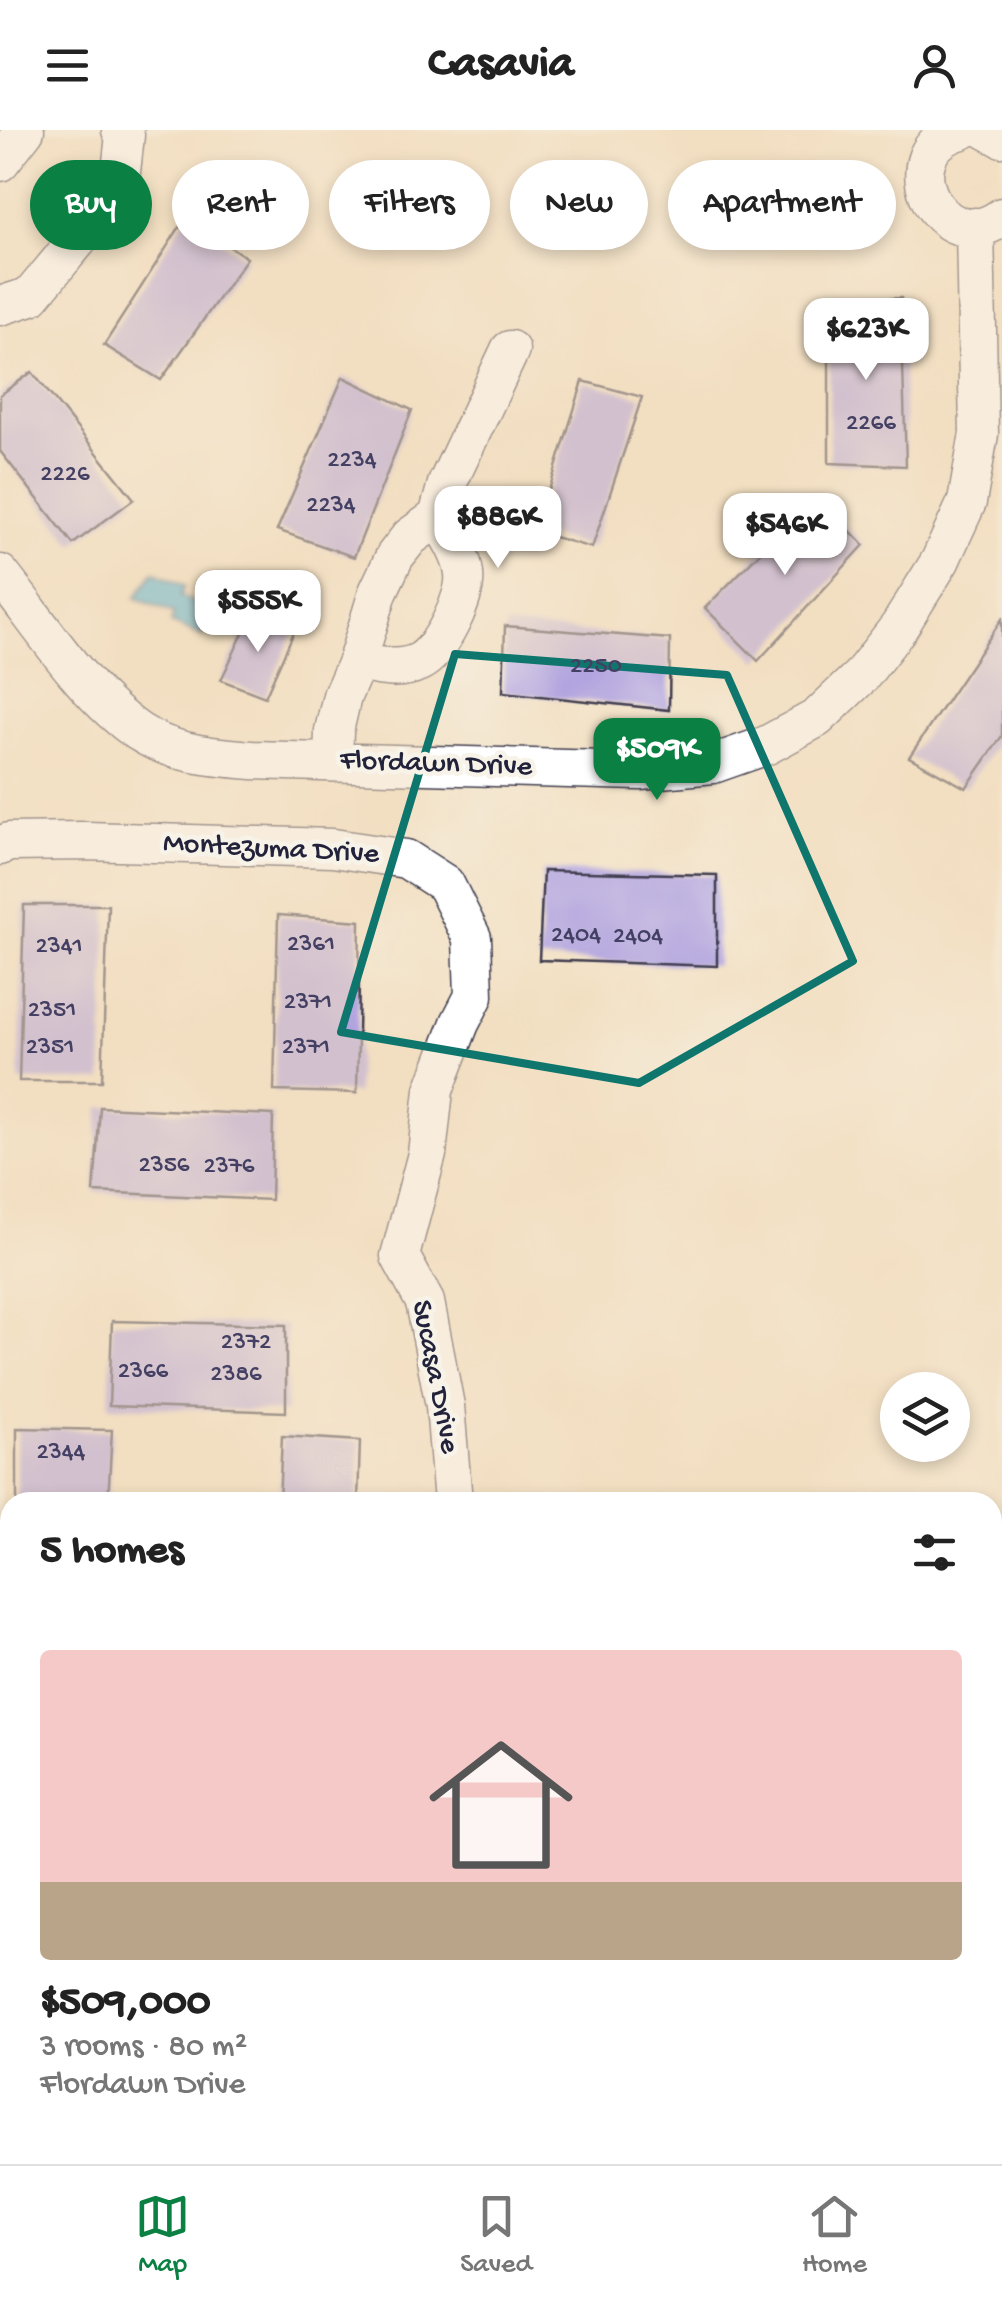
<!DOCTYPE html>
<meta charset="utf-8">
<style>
:root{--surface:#fff;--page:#f2f2f2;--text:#222;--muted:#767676;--line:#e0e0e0;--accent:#0b8043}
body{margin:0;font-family:"Gochi Hand",sans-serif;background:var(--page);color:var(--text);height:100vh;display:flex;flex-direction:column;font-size:38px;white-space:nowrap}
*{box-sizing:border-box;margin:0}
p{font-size:32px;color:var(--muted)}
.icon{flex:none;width:55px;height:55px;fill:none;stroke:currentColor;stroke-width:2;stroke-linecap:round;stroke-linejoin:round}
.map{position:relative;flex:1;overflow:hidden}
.details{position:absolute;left:0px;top:1362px;width:1002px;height:672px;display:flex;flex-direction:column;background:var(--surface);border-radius:30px 30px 0 0;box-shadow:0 5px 15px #0003}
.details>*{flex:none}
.top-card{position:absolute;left:30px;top:30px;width:942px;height:90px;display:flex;gap:20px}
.tools{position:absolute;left:880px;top:1242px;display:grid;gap:20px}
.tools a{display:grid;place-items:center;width:90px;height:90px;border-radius:50%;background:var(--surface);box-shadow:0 5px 15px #0003;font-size:50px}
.price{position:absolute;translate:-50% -85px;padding:0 22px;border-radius:20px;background:#fff;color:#222;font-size:32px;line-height:65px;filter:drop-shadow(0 2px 5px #0008)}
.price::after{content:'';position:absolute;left:50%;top:60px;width:30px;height:22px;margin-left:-15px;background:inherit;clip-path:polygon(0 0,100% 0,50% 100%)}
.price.on{background:var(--accent);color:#fff}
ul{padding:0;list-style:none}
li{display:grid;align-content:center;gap:20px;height:530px;padding:0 40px}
li span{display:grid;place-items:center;height:310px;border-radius:10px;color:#555}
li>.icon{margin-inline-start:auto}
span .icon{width:180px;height:180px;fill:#fffc;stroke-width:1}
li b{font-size:42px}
h2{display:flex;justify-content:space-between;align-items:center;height:120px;padding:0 40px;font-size:42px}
.pill{padding:0 35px;border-radius:45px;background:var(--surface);box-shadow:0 5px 15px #0003;font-size:35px;line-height:90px}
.pill.on{background:var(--accent);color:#fff}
header{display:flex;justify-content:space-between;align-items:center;height:130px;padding:0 40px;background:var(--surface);font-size:45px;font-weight:700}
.menu{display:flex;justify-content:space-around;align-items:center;height:140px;border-top:2px solid var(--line);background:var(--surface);font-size:28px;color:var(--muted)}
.menu a{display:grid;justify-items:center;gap:5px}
.menu .on{color:var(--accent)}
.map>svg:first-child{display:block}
.water{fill:#56b3d4;stroke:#3c6a88;stroke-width:2.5}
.building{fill:#ab9cde}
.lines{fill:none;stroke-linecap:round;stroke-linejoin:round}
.minor-casing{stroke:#413e4f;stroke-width:41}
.minor{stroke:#fff;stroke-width:38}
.marked{fill:none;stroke:#0f766e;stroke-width:8;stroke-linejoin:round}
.labels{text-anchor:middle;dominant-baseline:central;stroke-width:9;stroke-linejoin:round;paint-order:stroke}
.number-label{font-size:25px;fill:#444064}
.street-label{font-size:30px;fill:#22223b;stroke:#f7f3e8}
</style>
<header><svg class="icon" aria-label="menu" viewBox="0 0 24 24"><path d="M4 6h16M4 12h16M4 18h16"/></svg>Casavia<svg class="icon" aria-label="person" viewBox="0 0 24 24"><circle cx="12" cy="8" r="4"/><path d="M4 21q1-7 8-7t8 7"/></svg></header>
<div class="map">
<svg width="1002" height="2034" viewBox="0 0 1002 2034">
<rect width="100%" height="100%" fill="#f7f3e8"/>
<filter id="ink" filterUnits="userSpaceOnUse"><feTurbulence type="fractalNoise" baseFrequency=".01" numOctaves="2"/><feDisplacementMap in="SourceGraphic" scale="20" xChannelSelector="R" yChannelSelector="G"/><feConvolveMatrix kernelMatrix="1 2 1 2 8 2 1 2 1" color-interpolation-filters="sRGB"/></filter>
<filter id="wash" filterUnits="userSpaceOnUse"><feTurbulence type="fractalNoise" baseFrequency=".0048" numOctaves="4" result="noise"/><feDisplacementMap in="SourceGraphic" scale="40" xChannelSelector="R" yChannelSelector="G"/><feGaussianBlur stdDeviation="2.25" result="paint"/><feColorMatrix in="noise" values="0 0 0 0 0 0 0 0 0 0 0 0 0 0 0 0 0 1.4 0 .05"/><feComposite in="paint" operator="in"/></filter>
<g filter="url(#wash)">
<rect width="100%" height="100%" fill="#f2dfc1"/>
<!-- water -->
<path class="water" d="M154,441L185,456L181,466L210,481L202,506L171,493L174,483L136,468Z"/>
<g id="blocks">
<!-- building -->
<path class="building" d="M186,87L247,128L161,250L104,215Z
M901,168L906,336L829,333V170Z
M32,242L134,369L73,414L0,321V265Z
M343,247L412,280L354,427L277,400Z
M583,251L642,267L592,418L536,402Z
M816,366L864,415L758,531L705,478Z
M253,482L294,502L265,567L221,550Z
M1002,489V606L966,658L909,627Z
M505,496L670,509L669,580L503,562Z
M543,741L717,745V836L539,830Z
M24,775H108L102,951H19Z
M278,785L360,791L357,963L274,961Z
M100,977L273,985L271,1070L94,1062Z
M112,1191L286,1195V1282L109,1276Z
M17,1298L112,1300L108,1372H17Z
M282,1306L360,1311L358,1372H279Z"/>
</g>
</g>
<g filter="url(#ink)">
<use href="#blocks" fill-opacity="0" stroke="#413e4f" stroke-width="2.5"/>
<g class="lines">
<!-- minor casing -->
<g class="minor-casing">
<path id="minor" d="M962,0C885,20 940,133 1002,87
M987,0L1002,8
M0,32L25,0
M0,176L31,166L96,88L120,51L125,5L121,0
M0,444C41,495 85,566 139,602C172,624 214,627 252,630L640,641L713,634L767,615L817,588L861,546L899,497L940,431L967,372L979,304L975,97
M357,532C378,536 399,542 419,532C440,522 467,467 464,444C462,424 448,405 438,387L447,354L510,220
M333,632L334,601L342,566L357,532L378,462L395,426L410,407L438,387
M0,716L9,712L85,711L333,718L406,729L445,754L472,808L474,866L460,893L434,960L427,1024L400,1126L425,1172L445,1276L453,1372
M0,1510L10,1511
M0,1813L10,1814
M12,2034V2025"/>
</g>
<!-- minor -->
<use href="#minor" class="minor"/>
</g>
</g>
<!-- marked area -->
<path d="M0 0H1002V2034H0ZM455,524L727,545L853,831L639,953L341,902Z" fill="#f2dfc1" fill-opacity=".55" fill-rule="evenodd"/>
<path class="marked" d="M455,524L727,545L853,831L639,953L341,902Z"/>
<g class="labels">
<!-- number labels -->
<g class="number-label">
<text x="871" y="294">2266</text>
<text x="352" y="331">2234</text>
<text x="65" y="345">2226</text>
<text x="331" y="376">2234</text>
<text x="596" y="537">2250</text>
<text x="576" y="806">2404</text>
<text x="638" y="807">2404</text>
<text x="311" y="815">2361</text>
<text x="59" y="817">2341</text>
<text x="308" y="873">2371</text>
<text x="52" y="881">2351</text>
<text x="50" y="918">2351</text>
<text x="306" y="918">2371</text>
<text x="164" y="1036">2356</text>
<text x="229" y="1037">2376</text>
<text x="246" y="1213">2372</text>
<text x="143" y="1242">2366</text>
<text x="236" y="1245">2386</text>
<text x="61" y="1323">2344</text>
</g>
<!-- street labels -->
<g class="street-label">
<text transform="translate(436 635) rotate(2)">Flordawn Drive</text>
<text transform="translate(271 720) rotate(3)">Montezuma Drive</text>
<text transform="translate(434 1247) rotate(79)">Sucasa Drive</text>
</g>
</g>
</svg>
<div class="tools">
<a><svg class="icon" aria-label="layers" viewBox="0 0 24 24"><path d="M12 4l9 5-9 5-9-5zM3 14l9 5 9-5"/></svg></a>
</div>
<b class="price" style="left:866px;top:253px">$623K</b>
<b class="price" style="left:498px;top:441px">$886K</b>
<b class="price" style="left:785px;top:448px">$546K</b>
<b class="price" style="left:258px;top:525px">$555K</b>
<b class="price on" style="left:657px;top:673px">$509K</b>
<div class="top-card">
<a class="pill on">Buy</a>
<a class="pill">Rent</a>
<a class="pill">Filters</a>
<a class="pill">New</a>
<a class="pill">Apartment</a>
</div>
<section class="details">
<h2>5 homes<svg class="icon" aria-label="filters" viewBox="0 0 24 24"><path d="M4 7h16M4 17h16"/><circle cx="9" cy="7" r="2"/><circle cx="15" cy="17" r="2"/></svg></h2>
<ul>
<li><span style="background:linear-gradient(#f6c9c9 75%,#b9a48a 0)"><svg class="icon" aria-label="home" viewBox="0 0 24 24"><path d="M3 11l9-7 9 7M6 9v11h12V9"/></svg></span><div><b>$509,000</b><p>3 rooms · 80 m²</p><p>Flordawn Drive</p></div></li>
</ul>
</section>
</div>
<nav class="menu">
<a class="on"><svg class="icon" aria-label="map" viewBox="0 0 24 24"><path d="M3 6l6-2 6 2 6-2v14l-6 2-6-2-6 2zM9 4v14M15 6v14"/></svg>Map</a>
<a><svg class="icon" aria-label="saved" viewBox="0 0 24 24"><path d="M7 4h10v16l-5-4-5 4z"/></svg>Saved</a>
<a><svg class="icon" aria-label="home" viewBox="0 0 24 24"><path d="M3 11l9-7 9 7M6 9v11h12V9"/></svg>Home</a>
</nav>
